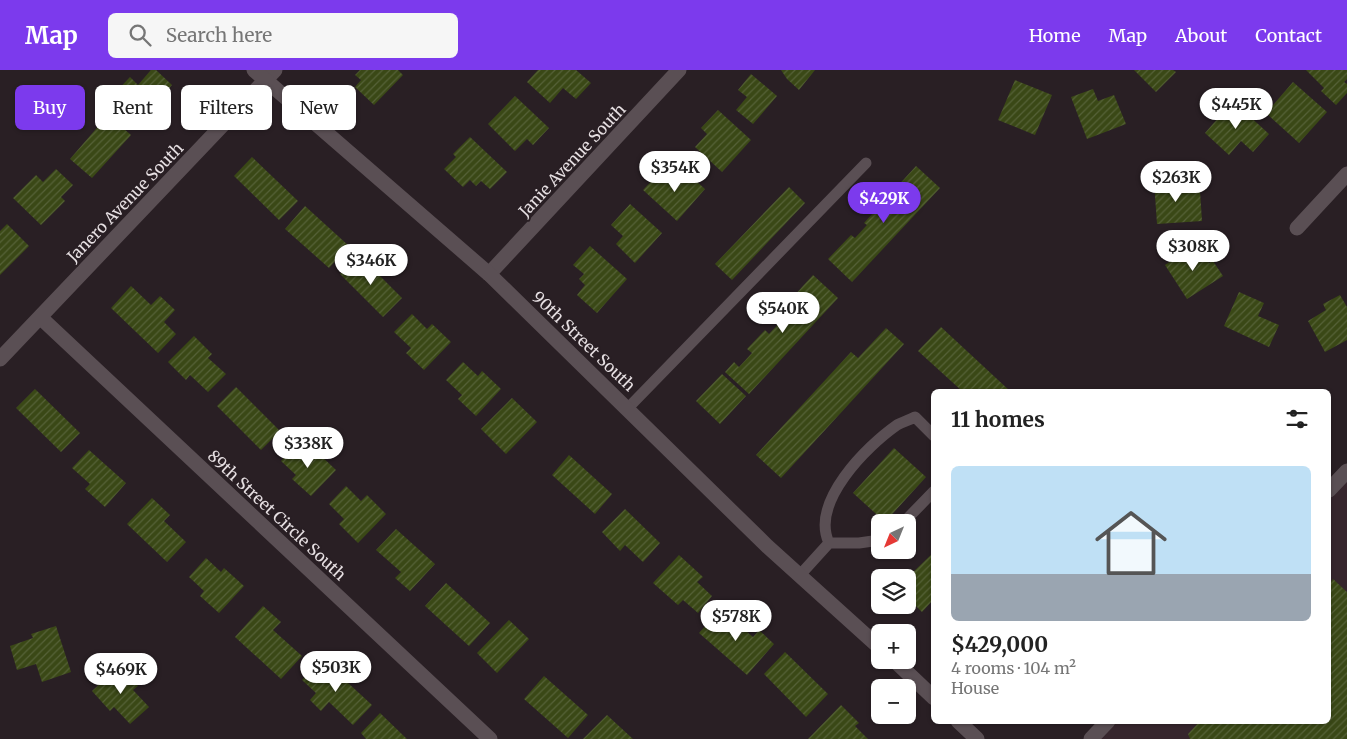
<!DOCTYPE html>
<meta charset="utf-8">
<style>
:root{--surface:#fff;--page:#f6f6f6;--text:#222;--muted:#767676;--accent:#7c3aed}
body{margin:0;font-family:Merriweather,serif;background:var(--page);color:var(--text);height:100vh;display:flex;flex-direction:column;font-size:19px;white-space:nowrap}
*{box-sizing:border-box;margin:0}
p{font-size:16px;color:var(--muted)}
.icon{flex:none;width:28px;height:28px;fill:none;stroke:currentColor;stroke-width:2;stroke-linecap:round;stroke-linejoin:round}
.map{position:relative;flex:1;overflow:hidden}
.details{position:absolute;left:931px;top:319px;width:400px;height:335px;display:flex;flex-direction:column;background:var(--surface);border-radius:8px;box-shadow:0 1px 4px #0004}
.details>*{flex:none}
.hud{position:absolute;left:15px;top:15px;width:475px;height:45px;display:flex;gap:10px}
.needle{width:32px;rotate:223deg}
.buttons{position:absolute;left:871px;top:444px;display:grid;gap:10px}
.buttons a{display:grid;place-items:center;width:45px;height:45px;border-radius:8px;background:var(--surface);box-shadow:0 1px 4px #0004;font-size:25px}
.price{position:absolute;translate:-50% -42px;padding:0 11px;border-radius:18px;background:#fff;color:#222;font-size:16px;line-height:32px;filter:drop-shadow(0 1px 2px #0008)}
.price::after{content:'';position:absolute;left:50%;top:30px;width:15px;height:11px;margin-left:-8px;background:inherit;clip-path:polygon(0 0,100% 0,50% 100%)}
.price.selected{background:var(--accent);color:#fff}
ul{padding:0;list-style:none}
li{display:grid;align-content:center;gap:10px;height:265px;padding:0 20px}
li span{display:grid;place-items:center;height:155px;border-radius:8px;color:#555}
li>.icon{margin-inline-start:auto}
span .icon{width:90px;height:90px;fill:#fffc;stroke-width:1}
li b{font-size:21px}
h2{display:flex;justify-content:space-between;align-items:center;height:60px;padding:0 20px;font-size:21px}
.tag{padding:0 18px;border-radius:8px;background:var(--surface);box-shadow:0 1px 4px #0004;font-size:18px;line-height:45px}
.tag.selected{background:var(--accent);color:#fff}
header{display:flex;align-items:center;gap:30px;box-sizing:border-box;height:70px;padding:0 25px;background:var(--accent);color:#fff}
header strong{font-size:24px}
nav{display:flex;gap:28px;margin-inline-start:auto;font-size:18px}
.search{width:350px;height:45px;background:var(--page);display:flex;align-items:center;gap:12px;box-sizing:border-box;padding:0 18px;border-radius:8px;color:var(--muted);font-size:19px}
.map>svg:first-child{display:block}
.built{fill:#36262d}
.building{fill:url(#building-hatch)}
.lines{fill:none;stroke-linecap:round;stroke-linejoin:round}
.lane{stroke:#5a4f54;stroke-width:11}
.street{stroke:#5a4f54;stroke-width:15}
.secondary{stroke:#5a4f54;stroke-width:15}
.labels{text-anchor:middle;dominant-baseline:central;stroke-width:4;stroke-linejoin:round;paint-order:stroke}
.street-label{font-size:16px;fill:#e6dfe2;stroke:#291f24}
</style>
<header>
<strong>Map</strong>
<div class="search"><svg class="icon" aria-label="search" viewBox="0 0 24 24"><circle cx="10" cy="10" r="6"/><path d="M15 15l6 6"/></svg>Search here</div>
<nav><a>Home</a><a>Map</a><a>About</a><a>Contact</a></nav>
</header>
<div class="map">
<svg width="1347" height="669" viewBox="0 0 1347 669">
<defs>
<pattern id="building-hatch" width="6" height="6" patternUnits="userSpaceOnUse" patternTransform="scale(1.25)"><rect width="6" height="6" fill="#3a4816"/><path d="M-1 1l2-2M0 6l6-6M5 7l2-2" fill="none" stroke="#566238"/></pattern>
</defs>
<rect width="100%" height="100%" fill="#291f24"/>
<!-- built -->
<path class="built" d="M1347,401V669H1091L1108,651H1329V420Z"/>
<!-- building -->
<path class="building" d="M151,0H156L172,15L140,50L113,25L130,7L138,15Z
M360,0H398L403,5L374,35L355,17L361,10L355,5Z
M538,0H576L591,13L576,29L563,18L550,33L527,12Z
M781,0H815L799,20L787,9Z
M1134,0H1173L1176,2L1156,22Z
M1306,0H1347V9L1344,12L1347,14V23L1336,35L1321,21L1324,18Z
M751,4L777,26L753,54L736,40L747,27L738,20Z
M1015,10L1052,25L1035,65L998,50Z
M1293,12L1327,42L1299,73L1266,43Z
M1093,19L1098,31L1114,25L1126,54L1087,69L1071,27Z
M515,26L549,58L533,75L527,69L515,81L488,54Z
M1233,31L1269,64L1253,82L1241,71L1229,85L1205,63Z
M718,40L751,70L722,102L695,77L707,64L701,58Z
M108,45L131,65L92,108L70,89Z
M470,67L507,102L490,119L481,111L476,116L470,110L463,117L444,99L456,87L453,84Z
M252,87L298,131L279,150L234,106Z
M916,96L940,118L852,212L828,189L851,165L855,168L867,155L864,153Z
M56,99L73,115L61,127L65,131L41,155L13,128L36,105L43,112Z
M684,100L705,119L677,151L643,120L659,103L666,109L672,103L677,107Z
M1183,109L1184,122L1200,121L1202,151L1157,154L1154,111Z
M789,117L805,133L732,210L715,194Z
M630,134L662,163L635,193L616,174L623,166L611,155Z
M305,136L349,176L329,198L285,159Z
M7,154L29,176L0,205V161Z
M1197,174L1209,193L1213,191L1223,206L1187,229L1165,195Z
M590,176L627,209L597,243L577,225L585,215L579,209L584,204L573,195Z
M359,185L402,228L383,247L340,204Z
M813,205L838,228L749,324L725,302L734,292L739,297L752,283L747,279L765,260L769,264L782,250L778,247L793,231L791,229Z
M131,216L151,235L160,226L175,240L164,252L176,264L158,283L111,238Z
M1239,222L1264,233L1258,246L1279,255L1269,277L1224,256Z
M1340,225L1347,237V270L1325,282L1308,251L1326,240L1323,234Z
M412,244L427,259L432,254L451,272L424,300L406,283L411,278L394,262Z
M941,257L1010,321H962L918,281Z
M886,258L904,274L781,408L756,385L851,282L858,288Z
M194,266L212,284L208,288L226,304L208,322L190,305L186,310L168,292Z
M463,292L478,306L482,301L501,319L476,346L458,329L462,325L446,310Z
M722,304L746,326L720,354L696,331Z
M236,317L280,361L261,380L217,336Z
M35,319L80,363L61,382L16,338Z
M512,328L537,352L506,384L481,359Z
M298,372L313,387L317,382L336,400L311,426L292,409L296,405L281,391Z
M894,378L926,407L885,452L853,423Z
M89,380L126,413L105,437L85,419L90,414L72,398Z
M569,385L612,424L595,444L552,405Z
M346,416L361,431L367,425L386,444L358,473L339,454L344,449L329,434Z
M152,428L170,445L164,451L186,472L167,492L127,454Z
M625,439L660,473L643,492L625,475L620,481L602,462Z
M396,459L435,494L410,521L395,508L401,502L376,480Z
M934,482V529L922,542L908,528V507Z
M679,485L703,507L697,512L712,526L698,543L683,530L678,535L653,513Z
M206,488L221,502L224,498L244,516L219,543L200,526L204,521L189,507Z
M1333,509L1347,522V669H1190L1188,664L1200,651H1329V514Z
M446,513L490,553L469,576L425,536Z
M263,536L281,552L273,560L302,586L281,609L235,567Z
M721,539L753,567L759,560L774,574L747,605L699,563Z
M509,550L529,569L497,603L477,583Z
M56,556L71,602L42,612L36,594L17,600L10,576L33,568L31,564Z
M785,582L828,624L806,647L764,604Z
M322,589L372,635L353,655L329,632L321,641L310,630L316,623L302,610Z
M120,595L138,616L133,620L149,637L130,654L114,637L110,641L92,621Z
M544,606L588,645L568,668L524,629Z
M841,635L859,653L855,656L868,669H808Z
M380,643L407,669H366L361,663Z
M607,645L633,669H583Z"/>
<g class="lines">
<!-- lane -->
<path class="lane" d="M628,338L866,93
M904,452L934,421
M880,470L859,473H829C810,432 867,376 897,355C902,352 909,350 915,347L934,366
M800,505L829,473"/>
<!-- street -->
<path class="street" d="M1297,158L1347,104
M489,204L679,0
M40,247L490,669
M0,289L275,0
M1329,420L1347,401
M1091,669L1108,651"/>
<!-- secondary -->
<path class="secondary" d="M254,0L489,204L767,476L880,578
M894,590L934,628
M958,651L977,669"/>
</g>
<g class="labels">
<!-- street labels -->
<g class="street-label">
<text transform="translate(572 90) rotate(-47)">Janie Avenue South</text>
<text transform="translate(125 132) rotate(-46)">Janero Avenue South</text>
<text transform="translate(584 271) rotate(44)">90th Street South</text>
<text transform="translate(277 445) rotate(43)">89th Street Circle South</text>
</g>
</g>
</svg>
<div class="buttons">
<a><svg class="needle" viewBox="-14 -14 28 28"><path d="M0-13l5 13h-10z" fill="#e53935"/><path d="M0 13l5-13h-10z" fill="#767676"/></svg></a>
<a><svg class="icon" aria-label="layers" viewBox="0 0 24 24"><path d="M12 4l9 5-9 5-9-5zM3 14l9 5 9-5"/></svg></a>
<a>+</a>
<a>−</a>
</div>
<b class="price" style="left:1236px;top:60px">$445K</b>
<b class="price" style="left:675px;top:123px">$354K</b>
<b class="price" style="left:1176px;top:133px">$263K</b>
<b class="price selected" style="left:884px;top:154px">$429K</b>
<b class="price" style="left:1193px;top:202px">$308K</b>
<b class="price" style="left:371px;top:216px">$346K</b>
<b class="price" style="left:783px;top:264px">$540K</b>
<b class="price" style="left:308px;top:399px">$338K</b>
<b class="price" style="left:736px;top:572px">$578K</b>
<b class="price" style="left:336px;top:623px">$503K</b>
<b class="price" style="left:121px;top:625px">$469K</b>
<div class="hud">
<a class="tag selected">Buy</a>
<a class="tag">Rent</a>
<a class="tag">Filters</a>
<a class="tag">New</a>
</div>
<section class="details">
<h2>11 homes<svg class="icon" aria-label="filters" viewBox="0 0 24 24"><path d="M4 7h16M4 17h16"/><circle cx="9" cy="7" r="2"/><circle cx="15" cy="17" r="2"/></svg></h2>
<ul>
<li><span style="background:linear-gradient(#bfe0f5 70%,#9aa5b1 0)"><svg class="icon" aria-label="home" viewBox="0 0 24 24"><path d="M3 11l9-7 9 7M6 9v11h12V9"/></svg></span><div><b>$429,000</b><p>4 rooms · 104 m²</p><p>House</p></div></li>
</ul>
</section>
</div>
